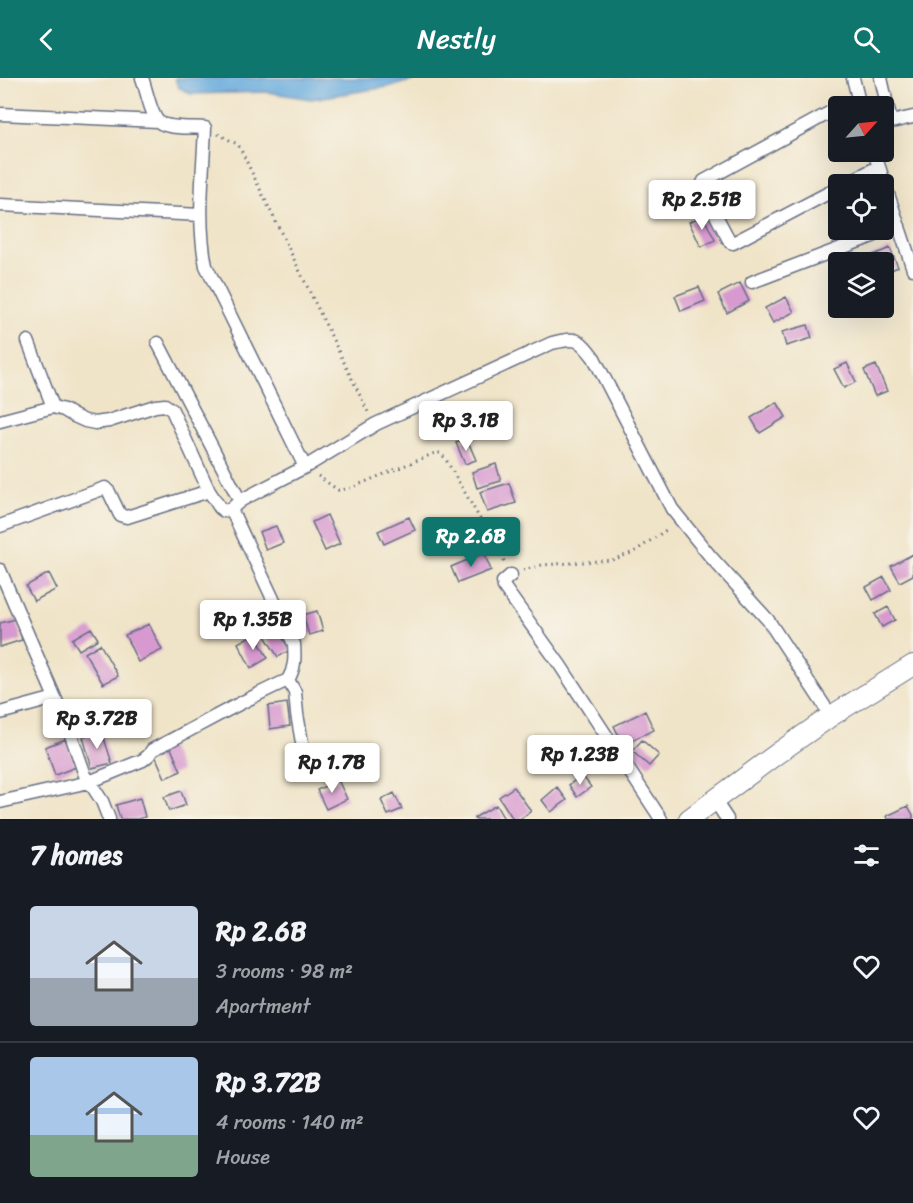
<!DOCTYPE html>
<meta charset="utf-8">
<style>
:root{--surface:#171b24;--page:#242831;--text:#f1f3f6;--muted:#9ea1a6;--line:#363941;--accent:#0f766e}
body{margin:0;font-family:Sriracha,sans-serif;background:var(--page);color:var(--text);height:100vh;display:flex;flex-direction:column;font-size:22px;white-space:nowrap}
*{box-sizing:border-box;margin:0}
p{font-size:20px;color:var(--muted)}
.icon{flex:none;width:33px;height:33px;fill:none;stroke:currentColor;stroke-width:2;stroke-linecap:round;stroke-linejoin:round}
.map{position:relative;height:741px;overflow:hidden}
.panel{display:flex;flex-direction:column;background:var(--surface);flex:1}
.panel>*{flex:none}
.needle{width:39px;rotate:63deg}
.controls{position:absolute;left:828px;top:18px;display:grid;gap:12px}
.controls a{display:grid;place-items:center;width:66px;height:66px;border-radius:6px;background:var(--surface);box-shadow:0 6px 24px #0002;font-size:30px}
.price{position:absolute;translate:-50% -51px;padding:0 14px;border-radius:6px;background:#fff;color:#222;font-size:20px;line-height:39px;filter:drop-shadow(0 2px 3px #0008)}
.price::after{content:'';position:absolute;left:50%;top:36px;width:18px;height:14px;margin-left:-9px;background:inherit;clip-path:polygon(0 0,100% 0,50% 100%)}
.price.current{background:var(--accent);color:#fff}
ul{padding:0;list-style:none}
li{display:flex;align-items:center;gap:18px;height:150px;padding:0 30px}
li+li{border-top:2px solid var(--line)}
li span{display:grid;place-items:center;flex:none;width:168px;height:120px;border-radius:6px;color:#555}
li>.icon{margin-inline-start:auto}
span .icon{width:72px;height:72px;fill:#fffc;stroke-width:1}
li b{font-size:26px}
h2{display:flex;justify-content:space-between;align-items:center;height:72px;padding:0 30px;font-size:26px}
header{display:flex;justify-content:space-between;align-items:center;height:78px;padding:0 30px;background:var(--accent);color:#fff;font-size:27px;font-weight:600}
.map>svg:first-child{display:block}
.water{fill:#68abdd;stroke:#426d9e;stroke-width:1.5}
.building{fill:#d799cf}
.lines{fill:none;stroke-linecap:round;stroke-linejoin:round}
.minor-casing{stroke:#666e83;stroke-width:15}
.primary-casing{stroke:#666e83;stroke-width:22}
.path{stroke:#666e83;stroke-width:3;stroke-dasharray:1.5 4.5;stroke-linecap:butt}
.minor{stroke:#fff;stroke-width:12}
.primary{stroke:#fff;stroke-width:20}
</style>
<header><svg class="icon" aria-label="back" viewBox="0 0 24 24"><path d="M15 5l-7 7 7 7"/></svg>Nestly<svg class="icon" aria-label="search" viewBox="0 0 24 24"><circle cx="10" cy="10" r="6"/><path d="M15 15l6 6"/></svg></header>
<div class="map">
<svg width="913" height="741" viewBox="0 0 913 741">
<rect width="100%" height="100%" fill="#f7f3e8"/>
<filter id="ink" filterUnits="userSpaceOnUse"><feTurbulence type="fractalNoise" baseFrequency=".0167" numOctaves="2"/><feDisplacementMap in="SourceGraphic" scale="12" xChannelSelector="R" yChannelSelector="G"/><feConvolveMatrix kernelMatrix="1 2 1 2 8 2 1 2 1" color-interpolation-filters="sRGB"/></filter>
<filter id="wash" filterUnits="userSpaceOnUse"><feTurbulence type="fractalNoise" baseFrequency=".008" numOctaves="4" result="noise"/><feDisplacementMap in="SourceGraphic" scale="24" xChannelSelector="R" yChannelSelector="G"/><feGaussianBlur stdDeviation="1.35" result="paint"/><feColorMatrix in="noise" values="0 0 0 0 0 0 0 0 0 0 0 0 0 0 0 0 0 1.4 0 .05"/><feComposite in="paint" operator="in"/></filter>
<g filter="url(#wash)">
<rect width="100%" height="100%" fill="#f0e4c8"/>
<!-- water -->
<path class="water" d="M175,0H422L387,9L311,21L267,14L191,16L178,9Z"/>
<g id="blocks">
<!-- building -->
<path class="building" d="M703,138L715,162L701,169L689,144Z
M890,170L898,189L884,195V184H857Z
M740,205L749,223L727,235L718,216Z
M699,209L705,223L681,233L675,218Z
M786,219L794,234L773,245L765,230Z
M808,247L812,260L786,268L782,254Z
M847,285L856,304L844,310L834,291Z
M876,287L887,313L875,318L864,292Z
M777,324L786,339L760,355L751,340Z
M467,361L476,382L465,386L456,365Z
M496,386L501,403L477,410L472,394Z
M509,405L516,425L487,434L480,414Z
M327,437L340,466L325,473L312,444Z
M409,439L415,452L384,466L378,453Z
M276,448L283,465L266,472L259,454Z
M484,475L491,492L458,505L451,489Z
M913,476V497L900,504L891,488Z
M49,495L57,511L34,523L26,508Z
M884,499L891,512L873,522L866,509Z
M888,529L895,542L882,549L875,536Z
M317,533L323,553L309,557L303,537Z
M16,541L22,562L0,569V545Z
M149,546L162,572L138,584L125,557Z
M275,548L290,572L278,579L263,555Z
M91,550L98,561L79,572L72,561Z
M254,556L268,580L251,590L238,565Z
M100,566L118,598L103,606L85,575Z
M287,625L290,648L270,651L268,628Z
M645,633L654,652L623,666L614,648Z
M102,654L112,685L92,690L83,659Z
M66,661L76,689L55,697L45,669Z
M642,662L659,677L649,688L632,673Z
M170,668L181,693L165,700L154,675Z
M582,697L591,709L577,719L569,707Z
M338,702L347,721L326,731L317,712Z
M514,709L531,733L520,741H513L499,719Z
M557,709L567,722L551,734L542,722Z
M181,713L186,727L169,733L164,719Z
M394,715L402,731L388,737L381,722Z
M140,720L145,739L137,741H120L116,727Z
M496,727L504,741H474V740Z
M908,728L913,737V741H888L887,738Z"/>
</g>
</g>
<g filter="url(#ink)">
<use href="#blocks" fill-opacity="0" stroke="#666e83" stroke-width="1.5"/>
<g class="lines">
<!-- minor casing -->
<g class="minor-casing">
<path id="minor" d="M142,0C146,10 151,38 159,44C168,51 194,49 205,50C203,96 197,143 206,188L305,389
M853,0L860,28
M881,0L891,44L913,39
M838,30L704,103L701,109L730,164L733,165L838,110
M0,36L158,43
M874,74L913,191
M845,106L878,89
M0,127L201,137
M752,204L899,148
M28,263L53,329
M158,265L240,423
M0,343L53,329L64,332L74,338L85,343L95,345L109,343L155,328L165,327L172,332L209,413L220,430L224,433L231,431L240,423L253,416L305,389L376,346L552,265C577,259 579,260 594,280L672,431L710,478L768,542L831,638
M231,431L294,566C295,580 295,590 288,602
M0,448L105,410L109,414L120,437L127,439L209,413
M0,492L71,657L85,697L102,723L109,741
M511,497L503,504L504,509L560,587L661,741
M0,635L55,620
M715,723L727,741
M0,724L89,704L143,682L149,677L152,672C197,649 241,623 288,602L295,614L297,636L307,693"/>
</g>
<!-- primary casing -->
<g class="primary-casing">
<path id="primary" d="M689,741L778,675L831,638L913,587"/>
</g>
<!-- path -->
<path class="path" d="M218,56L237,66L241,72L368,334
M318,398L338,412L348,411L435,375H440L445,380L506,486
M523,492L542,487L612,482L634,474L669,450"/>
<!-- minor -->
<use href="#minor" class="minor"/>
<!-- primary -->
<use href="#primary" class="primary"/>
</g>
</g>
</svg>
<div class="controls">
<a><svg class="needle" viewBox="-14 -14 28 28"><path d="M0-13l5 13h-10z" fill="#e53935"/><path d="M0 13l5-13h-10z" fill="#9ea1a6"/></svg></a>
<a><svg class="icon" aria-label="locate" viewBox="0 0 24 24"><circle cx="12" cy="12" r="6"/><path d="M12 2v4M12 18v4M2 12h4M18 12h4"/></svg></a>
<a><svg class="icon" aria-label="layers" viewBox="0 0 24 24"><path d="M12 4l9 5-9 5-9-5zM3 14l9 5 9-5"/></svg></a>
</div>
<b class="price" style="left:702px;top:153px">Rp 2.51B</b>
<b class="price" style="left:466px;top:374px">Rp 3.1B</b>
<b class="price current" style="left:471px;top:490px">Rp 2.6B</b>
<b class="price" style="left:253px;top:573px">Rp 1.35B</b>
<b class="price" style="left:97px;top:672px">Rp 3.72B</b>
<b class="price" style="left:580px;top:708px">Rp 1.23B</b>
<b class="price" style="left:332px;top:716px">Rp 1.7B</b>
</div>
<section class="panel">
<h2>7 homes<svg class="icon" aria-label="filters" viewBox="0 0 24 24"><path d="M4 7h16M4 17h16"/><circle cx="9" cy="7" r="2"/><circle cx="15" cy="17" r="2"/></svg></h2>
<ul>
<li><span style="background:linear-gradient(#c9d6e8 60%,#9aa5b1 0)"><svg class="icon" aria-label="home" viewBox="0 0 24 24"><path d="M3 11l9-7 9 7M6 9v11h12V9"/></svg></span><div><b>Rp 2.6B</b><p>3 rooms · 98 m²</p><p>Apartment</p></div><svg class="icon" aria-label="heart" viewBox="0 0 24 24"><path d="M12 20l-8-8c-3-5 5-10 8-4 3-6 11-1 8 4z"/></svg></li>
<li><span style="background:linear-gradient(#a9c7e8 65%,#7fa58c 0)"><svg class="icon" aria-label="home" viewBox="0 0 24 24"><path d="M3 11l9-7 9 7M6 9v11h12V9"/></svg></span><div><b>Rp 3.72B</b><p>4 rooms · 140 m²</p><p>House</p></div><svg class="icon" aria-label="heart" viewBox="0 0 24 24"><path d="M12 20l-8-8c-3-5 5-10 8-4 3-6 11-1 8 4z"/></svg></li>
</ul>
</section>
